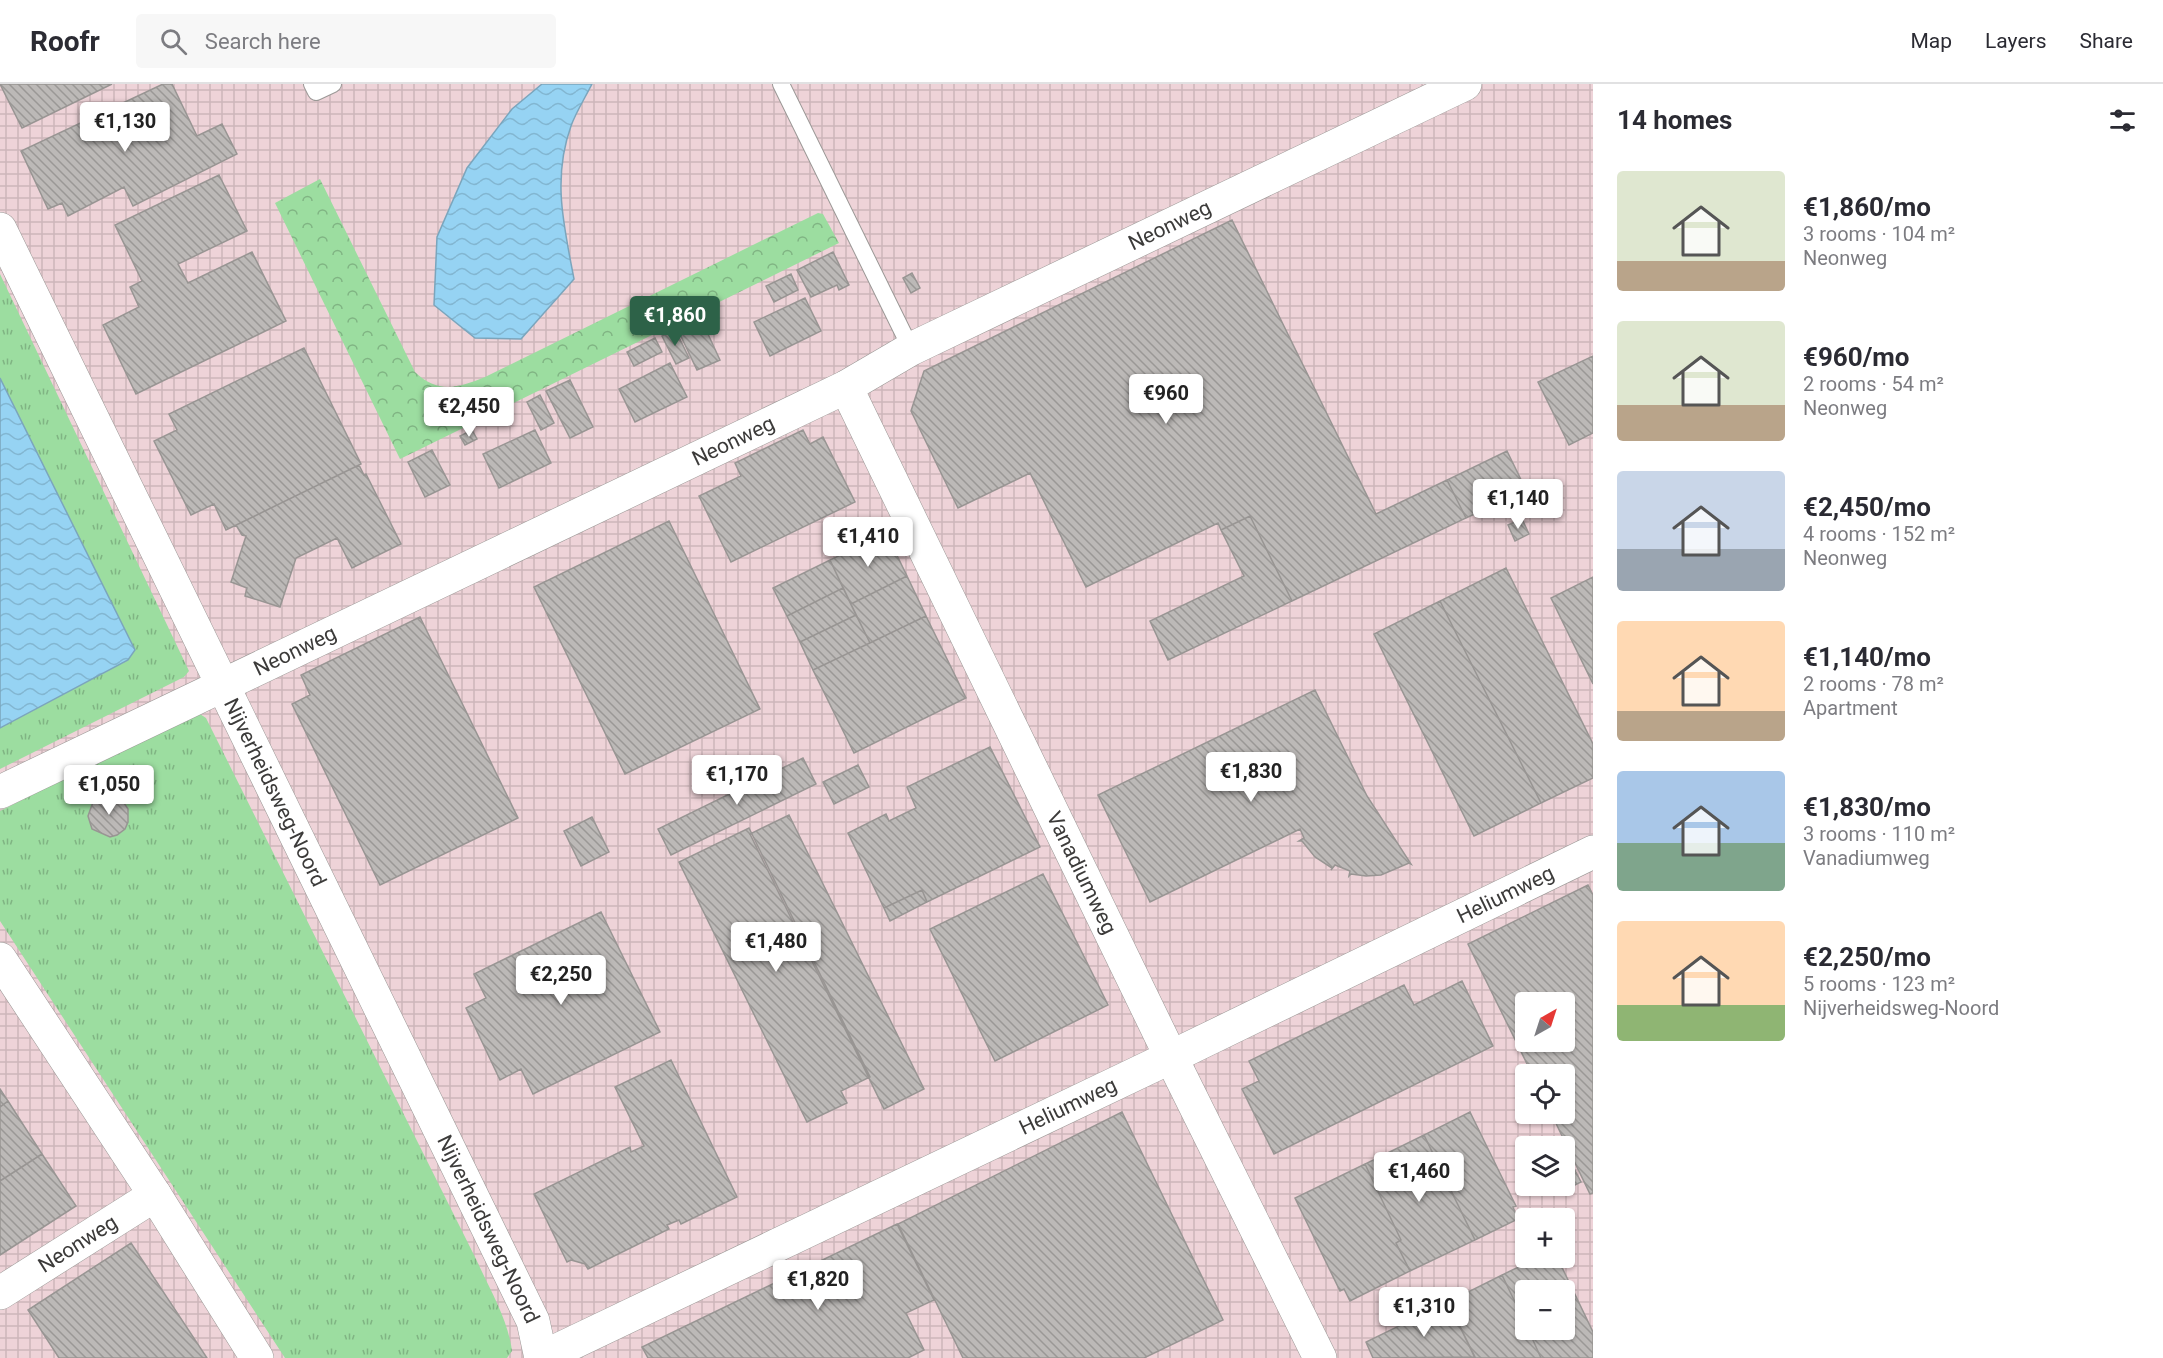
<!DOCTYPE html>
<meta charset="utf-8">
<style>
:root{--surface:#fff;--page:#f7f7f7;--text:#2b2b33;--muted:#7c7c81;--line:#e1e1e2;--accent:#2d6248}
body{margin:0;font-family:Roboto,sans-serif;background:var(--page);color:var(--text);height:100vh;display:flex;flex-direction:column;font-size:22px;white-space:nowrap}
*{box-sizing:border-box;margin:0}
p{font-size:20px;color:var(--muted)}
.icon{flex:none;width:33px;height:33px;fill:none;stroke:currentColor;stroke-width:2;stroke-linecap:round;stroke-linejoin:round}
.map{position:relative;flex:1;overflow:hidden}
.side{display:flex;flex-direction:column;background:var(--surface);width:570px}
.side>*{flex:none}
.needle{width:39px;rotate:39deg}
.tools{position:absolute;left:1515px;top:908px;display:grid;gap:12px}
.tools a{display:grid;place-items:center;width:60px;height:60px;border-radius:6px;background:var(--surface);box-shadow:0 2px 4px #0004;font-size:30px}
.price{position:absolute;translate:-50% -51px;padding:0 14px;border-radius:6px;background:#fff;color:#222;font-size:20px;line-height:39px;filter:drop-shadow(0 2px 3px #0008)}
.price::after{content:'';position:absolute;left:50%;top:36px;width:18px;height:14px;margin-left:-9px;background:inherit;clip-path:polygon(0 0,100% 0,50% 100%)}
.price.on{background:var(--accent);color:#fff}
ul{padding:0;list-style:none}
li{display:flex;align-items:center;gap:18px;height:150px;padding:0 24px}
li span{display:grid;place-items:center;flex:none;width:168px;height:120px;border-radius:6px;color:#555}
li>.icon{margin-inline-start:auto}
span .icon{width:72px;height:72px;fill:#fffc;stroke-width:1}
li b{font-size:26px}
h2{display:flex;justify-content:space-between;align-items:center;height:72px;padding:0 24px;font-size:26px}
header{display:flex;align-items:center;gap:36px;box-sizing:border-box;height:84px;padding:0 30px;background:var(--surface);border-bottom:2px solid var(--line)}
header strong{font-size:28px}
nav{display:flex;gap:33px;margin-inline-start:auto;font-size:21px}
.search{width:420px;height:54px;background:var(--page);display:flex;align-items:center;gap:15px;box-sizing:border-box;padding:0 21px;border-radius:6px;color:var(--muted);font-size:22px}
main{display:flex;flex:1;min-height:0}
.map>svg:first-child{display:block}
.industrial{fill:url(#industrial-grid);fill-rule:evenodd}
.grass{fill:url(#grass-tufts)}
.forest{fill:url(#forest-crowns)}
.water{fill:url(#water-waves);stroke:#7ba5bc;stroke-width:1.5}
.building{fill:url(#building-back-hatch);stroke:#989593;stroke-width:1.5;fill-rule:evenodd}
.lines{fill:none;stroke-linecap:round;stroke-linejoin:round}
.service-casing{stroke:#9b9896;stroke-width:18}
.minor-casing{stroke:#9b9896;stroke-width:34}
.service{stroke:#fff;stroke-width:16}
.minor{stroke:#fff;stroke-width:33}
.labels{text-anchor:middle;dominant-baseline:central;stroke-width:5;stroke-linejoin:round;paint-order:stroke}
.street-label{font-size:21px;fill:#3c3b3a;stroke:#f5f1ef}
</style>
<header>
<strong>Roofr</strong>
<div class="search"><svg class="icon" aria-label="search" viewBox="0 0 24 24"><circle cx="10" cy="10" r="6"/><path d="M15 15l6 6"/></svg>Search here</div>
<nav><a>Map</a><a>Layers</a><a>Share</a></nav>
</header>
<main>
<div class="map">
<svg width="1593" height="1274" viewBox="0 0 1593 1274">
<defs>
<pattern id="industrial-grid" width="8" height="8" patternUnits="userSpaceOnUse" patternTransform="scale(1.5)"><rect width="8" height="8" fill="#eed3d8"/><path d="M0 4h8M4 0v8" fill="none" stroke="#cdb6ba"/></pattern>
<pattern id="grass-tufts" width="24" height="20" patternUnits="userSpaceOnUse" patternTransform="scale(1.5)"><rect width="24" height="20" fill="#9cdda0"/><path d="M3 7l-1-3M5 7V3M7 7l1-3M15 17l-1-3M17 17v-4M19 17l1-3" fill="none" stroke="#80b483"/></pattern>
<pattern id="forest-crowns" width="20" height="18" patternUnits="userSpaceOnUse" patternTransform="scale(1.5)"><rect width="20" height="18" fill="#9cdda0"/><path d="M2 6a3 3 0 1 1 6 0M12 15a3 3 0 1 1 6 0" fill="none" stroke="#80b483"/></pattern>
<pattern id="water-waves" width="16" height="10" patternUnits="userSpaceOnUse" patternTransform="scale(1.5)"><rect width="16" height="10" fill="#96d3f3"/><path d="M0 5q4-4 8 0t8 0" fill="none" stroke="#82b6d1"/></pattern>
<pattern id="building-back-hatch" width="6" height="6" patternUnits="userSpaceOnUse" patternTransform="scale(1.5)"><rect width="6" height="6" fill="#bcb9b7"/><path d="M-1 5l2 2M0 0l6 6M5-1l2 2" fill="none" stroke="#9a9896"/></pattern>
</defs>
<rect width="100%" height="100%" fill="#e7e4e2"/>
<!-- industrial -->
<path class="industrial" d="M0,0H1593V1274H0ZM1526,918H1564V957H1526ZM1526,990H1564V1029H1526ZM1526,1062H1564V1101H1526ZM1526,1134H1564V1173H1526ZM1526,1206H1564V1245H1526Z"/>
<!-- grass -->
<path class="grass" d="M0,190L189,587L184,593L0,685V644L128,576L135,566L0,294Z
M197,628L206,634L476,1175C489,1204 508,1235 512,1267L507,1274H285L0,837V727Z"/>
<!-- forest -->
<path class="forest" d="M320,95L415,288C438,310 458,304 485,293L818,129L823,130L839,159L400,375L275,119Z"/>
<!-- water -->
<path class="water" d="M542,0H592C585,14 576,28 571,42C552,95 564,142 574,195L521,255L475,254L434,221L437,153L467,84L512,25Z
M0,294L135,566L128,576L0,644Z"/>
<!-- building -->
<path class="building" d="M0,0H112L22,44Z
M163,0H172L197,52L222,40L237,70L133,122L124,103L68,132L62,119L48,125L21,67Z
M219,91L247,147L178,180L188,199L252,168L286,237L136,310L103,241L139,223L130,203L142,197L115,141Z
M1232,136L1376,430L1447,396L1466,434L1292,517L1250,432L1221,446L1218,439L1086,503L1030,389L958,424L911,327L924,287Z
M833,168L849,201L839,206L837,201L811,213L797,186Z
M912,189L920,204L911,209L903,194Z
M791,190L798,206L774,218L766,202Z
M805,214L821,247L770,272L754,238Z
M701,235L720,276L697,286L678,246Z
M675,245L689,274L676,280L662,252Z
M655,254L662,268L634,282L627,268Z
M304,264L361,380L226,446L214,420L191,431L154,357L177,346L169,330Z
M1593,272V349L1569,361L1538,298Z
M670,279L687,313L635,338L619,305Z
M570,296L593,343L570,354L546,307Z
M540,311L554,339L541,346L527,318Z
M472,346L477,355L465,361L460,352Z
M535,346L551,379L499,404L483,370Z
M803,346L810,360L823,353L855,418L731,478L699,412L741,392L735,379Z
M432,366L450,401L425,413L408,378Z
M1507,367L1526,406L1466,434L1447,396Z
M359,381L364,391L366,390L401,460L352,484L337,454L296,474L280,523L245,512L247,504L231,498L246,452L242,451L236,441Z
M1250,432L1292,517L1168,576L1150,537L1244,492L1221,446Z
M1522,435L1529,450L1515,457L1508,441Z
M669,437L760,625L625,690L534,503Z
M886,449L907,492L851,520L830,476Z
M830,476L843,504L787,532L773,504Z
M1506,484L1593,660V694L1541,719L1440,517Z
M907,492L926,532L870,559L851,520Z
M1593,493V600L1551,514Z
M843,504L856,531L800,558L787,532Z
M1440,517L1541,719L1474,752L1374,550Z
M856,531L870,559L813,586L800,558Z
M926,532L966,614L854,669L813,586Z
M420,533L518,734L380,801L292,620L310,611L301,591Z
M1315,606L1367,712L1411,780L1409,779L1381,791L1366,792L1351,790L1349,792L1350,787L1335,781L1331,786L1332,784L1315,773L1302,757H1299L1304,754L1300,745L1150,818L1098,711Z
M990,663L1040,763L927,818L922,806L884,824L848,749L886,730L889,737L916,724L907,703Z
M803,674L816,700L671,771L658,745Z
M858,681L869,703L834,720L823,698Z
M107,712L122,716L128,725V738L125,745L117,751L110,753L92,745L88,732L93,718Z
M789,731L924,1005L884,1025L750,750Z
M592,733L609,768L581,782L564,747Z
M749,744L870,993L841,1007L847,1019L807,1038L679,778Z
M1043,790L1108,921L995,977L930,845Z
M1588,801L1593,811V1109L1590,1110L1551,1029H1564V990H1532L1468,860ZM1526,918H1564V957H1526Z
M922,806L927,818L890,837L884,824Z
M601,828L660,948L533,1010L521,985L500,996L466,924L486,914L474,890Z
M1462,897L1493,962L1274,1070L1242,1005L1259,997L1249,977L1404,901L1414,921Z
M671,976L737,1113L681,1140L679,1136L667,1141L669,1145L588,1185L585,1180L571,1176L567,1178L534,1110L630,1063L631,1068L644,1062L615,1003Z
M0,1005L8,1017L0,1023Z
M8,1017L42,1070L0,1097V1023Z
M1122,1028L1223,1236L1144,1274H963L898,1140Z
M1470,1028L1516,1122L1513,1123L1518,1135L1475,1156L1424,1051Z
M1424,1051L1475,1156L1410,1187L1396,1159L1401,1156L1365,1080Z
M42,1070L76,1122L0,1171V1097Z
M1567,1071L1581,1098L1571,1103L1564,1090V1072Z
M1365,1080L1401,1156L1396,1159L1410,1187L1350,1217L1344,1205L1340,1207L1295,1114Z
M897,1140L934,1216L906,1229L924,1266L908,1274H648L642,1263Z
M131,1159L207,1274H59L28,1226Z
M1539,1173H1557L1593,1248V1274H1541L1528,1245H1564V1206H1526V1241L1502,1191Z
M1502,1191L1526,1241V1245H1528L1541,1274H1475L1448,1218Z
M1448,1218L1475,1273L1373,1274L1366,1258Z"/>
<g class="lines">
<!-- service casing -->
<g class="service-casing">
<path id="service" d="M312,0L316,8L333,0
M781,0L911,265"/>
</g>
<!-- minor casing -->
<g class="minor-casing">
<g id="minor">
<path id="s1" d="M0,145L533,1237L541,1274"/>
<path id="s2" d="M846,303L1171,973L1320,1274"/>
<path id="s3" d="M0,708L846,303L911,265L1465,0"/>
<path d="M0,875L155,1111L257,1274"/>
<path id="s4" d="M0,1209L155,1111"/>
<path id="s5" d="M541,1274L1171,973L1593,768"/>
</g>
</g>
<!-- service -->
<use href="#service" class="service"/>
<!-- minor -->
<use href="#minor" class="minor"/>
</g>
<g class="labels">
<!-- street labels -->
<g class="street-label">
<text stroke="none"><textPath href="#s3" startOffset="1300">Neonweg</textPath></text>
<text stroke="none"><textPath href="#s3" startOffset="813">Neonweg</textPath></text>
<text stroke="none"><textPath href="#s3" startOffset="327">Neonweg</textPath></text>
<text stroke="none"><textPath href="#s1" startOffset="627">Nijverheidsweg-Noord</textPath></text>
<text stroke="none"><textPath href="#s2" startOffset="540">Vanadiumweg</textPath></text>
<text stroke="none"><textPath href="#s5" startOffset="1070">Heliumweg</textPath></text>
<text stroke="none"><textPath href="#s5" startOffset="584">Heliumweg</textPath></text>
<text stroke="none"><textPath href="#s1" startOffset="1113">Nijverheidsweg-Noord</textPath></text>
<text stroke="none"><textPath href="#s4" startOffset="92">Neonweg</textPath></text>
</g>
</g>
</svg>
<div class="tools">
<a><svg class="needle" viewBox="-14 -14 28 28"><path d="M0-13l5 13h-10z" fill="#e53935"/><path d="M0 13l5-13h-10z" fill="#7c7c81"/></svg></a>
<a><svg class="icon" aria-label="locate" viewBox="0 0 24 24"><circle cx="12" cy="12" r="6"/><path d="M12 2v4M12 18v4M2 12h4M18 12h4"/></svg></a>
<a><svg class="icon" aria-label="layers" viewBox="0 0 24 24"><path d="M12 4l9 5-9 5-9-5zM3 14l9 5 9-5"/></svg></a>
<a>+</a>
<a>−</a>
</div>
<b class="price" style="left:125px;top:69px">€1,130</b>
<b class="price on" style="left:675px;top:263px">€1,860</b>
<b class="price" style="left:1166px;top:341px">€960</b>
<b class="price" style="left:469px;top:354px">€2,450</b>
<b class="price" style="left:1518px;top:446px">€1,140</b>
<b class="price" style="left:868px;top:484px">€1,410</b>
<b class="price" style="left:1251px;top:719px">€1,830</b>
<b class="price" style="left:737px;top:722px">€1,170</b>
<b class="price" style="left:109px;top:732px">€1,050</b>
<b class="price" style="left:776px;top:889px">€1,480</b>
<b class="price" style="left:561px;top:922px">€2,250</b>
<b class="price" style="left:1419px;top:1119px">€1,460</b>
<b class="price" style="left:818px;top:1227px">€1,820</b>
<b class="price" style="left:1424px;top:1254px">€1,310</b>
</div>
<section class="side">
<h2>14 homes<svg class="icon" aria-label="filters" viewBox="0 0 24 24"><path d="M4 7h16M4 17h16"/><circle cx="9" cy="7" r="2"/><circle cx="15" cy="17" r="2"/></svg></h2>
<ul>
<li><span style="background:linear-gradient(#dfe7d0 75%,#b9a48a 0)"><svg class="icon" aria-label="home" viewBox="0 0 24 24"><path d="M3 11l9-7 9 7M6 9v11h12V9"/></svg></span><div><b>€1,860/mo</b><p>3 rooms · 104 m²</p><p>Neonweg</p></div></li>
<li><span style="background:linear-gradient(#dfe7d0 70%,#b9a48a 0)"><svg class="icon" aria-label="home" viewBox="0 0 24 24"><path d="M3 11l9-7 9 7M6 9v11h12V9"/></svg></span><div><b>€960/mo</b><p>2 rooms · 54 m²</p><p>Neonweg</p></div></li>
<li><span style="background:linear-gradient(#c9d6e8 65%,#9aa5b1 0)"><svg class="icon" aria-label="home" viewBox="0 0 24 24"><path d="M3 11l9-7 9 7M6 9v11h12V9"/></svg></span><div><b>€2,450/mo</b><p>4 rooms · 152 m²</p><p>Neonweg</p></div></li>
<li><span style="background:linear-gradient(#ffd9b3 75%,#b9a48a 0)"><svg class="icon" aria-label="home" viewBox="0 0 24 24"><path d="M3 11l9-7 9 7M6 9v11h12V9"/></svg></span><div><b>€1,140/mo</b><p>2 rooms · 78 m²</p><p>Apartment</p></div></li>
<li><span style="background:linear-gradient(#a9c7e8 60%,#7fa58c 0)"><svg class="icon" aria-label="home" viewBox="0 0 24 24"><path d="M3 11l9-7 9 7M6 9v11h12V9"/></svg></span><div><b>€1,830/mo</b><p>3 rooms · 110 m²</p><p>Vanadiumweg</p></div></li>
<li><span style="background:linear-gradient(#ffd9b3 70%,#8fb573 0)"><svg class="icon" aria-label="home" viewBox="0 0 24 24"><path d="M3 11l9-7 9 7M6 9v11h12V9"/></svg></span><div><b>€2,250/mo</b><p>5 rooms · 123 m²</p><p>Nijverheidsweg-Noord</p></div></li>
</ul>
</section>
</main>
